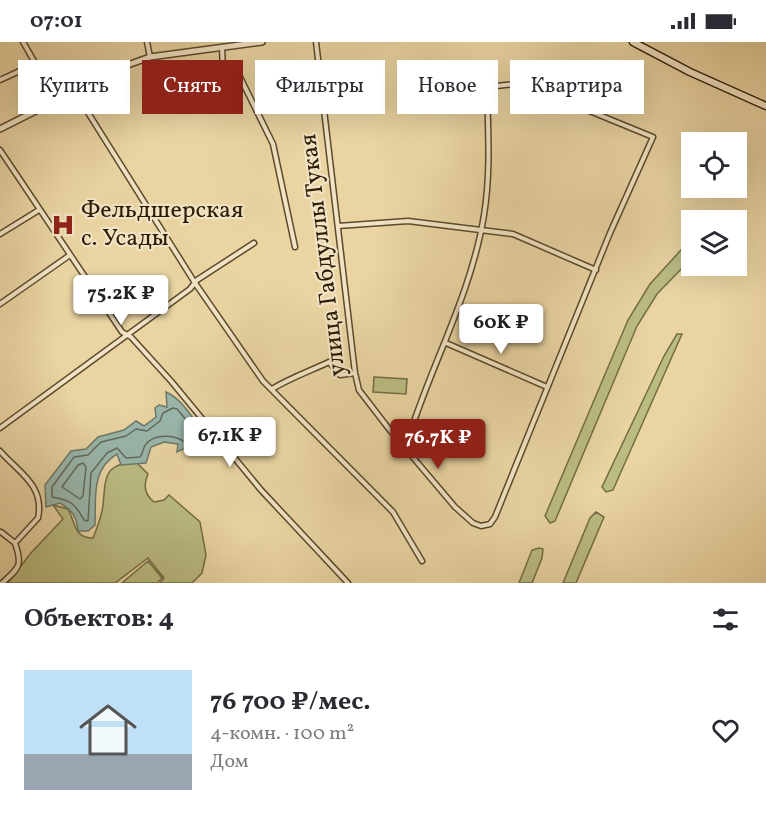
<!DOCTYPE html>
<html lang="ru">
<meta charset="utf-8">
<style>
:root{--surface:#fff;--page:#f7f7f7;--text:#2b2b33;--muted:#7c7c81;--accent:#8f2418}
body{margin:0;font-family:Vollkorn,serif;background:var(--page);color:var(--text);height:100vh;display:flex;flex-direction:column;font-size:22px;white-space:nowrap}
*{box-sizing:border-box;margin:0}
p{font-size:20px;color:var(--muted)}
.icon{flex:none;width:33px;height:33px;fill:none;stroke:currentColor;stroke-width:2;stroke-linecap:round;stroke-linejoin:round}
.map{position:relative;height:541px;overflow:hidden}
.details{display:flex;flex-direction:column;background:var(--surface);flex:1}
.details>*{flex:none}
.hud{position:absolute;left:18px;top:18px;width:730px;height:54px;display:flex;gap:12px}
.controls{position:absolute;left:681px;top:90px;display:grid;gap:12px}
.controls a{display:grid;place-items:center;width:66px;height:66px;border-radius:0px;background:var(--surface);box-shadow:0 6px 24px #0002;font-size:30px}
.price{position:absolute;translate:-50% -51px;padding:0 14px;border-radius:6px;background:#fff;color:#222;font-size:20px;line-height:39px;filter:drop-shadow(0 2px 3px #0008)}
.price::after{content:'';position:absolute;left:50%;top:36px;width:18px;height:14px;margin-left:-9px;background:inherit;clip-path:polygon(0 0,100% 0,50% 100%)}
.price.active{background:var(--accent);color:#fff}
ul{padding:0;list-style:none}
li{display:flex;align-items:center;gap:18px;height:150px;padding:0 24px}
li span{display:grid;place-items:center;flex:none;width:168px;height:120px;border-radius:0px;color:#555}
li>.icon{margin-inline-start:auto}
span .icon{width:72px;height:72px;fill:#fffc;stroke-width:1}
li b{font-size:26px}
h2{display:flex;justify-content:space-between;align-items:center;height:72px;padding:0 24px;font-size:26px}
.pill{padding:0 21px;border-radius:0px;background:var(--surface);box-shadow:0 6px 24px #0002;font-size:21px;line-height:54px}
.pill.active{background:var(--accent);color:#fff}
.status{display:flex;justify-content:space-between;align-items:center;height:42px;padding:0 30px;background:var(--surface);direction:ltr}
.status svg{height:16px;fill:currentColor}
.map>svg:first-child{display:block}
.green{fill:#babc82;stroke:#736c44;stroke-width:1.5}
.water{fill:#99b7ad;stroke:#6d796a;stroke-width:1.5}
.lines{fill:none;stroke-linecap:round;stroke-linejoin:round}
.shore{stroke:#626a5a;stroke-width:1.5}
.minor-casing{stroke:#5b4a2d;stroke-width:7}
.tertiary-casing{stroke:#5b4a2d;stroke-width:8}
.secondary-casing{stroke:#2c1c06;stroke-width:9}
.minor{stroke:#f1e3c3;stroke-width:4}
.tertiary{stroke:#f1e3c3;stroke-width:5}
.secondary{stroke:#f1e3c3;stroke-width:6}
.labels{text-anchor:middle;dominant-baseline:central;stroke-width:4.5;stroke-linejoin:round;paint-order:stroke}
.poi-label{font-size:24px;fill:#2c1c06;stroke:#f1e3c3;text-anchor:start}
.street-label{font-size:24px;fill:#2c1c06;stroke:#f1e3c3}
</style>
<div class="status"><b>07:01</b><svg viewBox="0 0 49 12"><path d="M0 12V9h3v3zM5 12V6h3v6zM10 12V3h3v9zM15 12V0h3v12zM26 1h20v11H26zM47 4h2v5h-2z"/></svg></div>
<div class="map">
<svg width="766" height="541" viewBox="0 0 766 541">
<rect width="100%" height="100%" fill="#e9d4a2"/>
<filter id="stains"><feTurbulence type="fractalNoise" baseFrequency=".00333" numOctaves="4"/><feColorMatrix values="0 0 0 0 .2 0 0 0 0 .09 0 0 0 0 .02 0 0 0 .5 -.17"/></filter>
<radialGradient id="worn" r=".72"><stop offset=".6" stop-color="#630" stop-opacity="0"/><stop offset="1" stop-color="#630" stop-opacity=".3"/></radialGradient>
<!-- green -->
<path class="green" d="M691,197V217L657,252L637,284L555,479L550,481L545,474L628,278L650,242Z
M677,292H682L613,448L606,450L602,445L664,314Z
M374,335L407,337L406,352L373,350Z
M135,419L148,432C143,443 145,453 154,460L164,458L169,453L200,480L206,513L202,531L192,541H160L164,536L148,516L115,541H8L30,512L63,477L53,463L68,467C76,482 74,496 93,496C97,486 102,474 103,463C106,434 103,424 135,419Z
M596,470L604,475L576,541H563L590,476Z
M539,506L543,507L542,516L532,541H519L532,508Z
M148,519L162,536L157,541H122Z"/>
<!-- water -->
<path class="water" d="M166,350C181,356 196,379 203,393L197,400L177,410L178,402L164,400L151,405L146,421L121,423L117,412C91,427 96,456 95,483L88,489H78C77,475 72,468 60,461L46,465L45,443L71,409L86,407L98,395L124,388L136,379L144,384L156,375L155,366L159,363L167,365Z"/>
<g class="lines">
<!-- shore -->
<path class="shore" d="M173,366L177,367L194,387L195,393L185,400C175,393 155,391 146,402C143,405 143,412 140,415L126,416L117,406L107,411L91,431L88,479L84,478C75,461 70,458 52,455V445L74,415L88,413L101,400L126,394L136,387L147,389L160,379L163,371Z
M83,421L86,425L83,454L80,457L62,445L78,423Z"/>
<!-- minor casing -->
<g class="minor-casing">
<path id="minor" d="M23,0L57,59
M147,0L150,15
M316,0L355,331L359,348L389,387L455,465L473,481L481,484L490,482L495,475L610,191L653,95L531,45L515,42L487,45C488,88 491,130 484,173C471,255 428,328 405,407
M222,5L223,30L236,27L273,102L295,205
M0,38L24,27L33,43L46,40
M75,50L195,241L263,339L393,470L422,519
M0,108L122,290L131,295L171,339L261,448L348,541
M338,184L408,179L513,192L596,228
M0,192L39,168
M0,262L70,213
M446,301L547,345
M272,347C290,336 310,329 329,320L340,333L355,331
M0,386L190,247L197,238L254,201
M0,409C18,430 45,443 38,476L15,501L1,490
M2,541C19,526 23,524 15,501"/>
</g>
<!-- tertiary casing -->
<g class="tertiary-casing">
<path id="tertiary" d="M0,87L125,24L150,15L262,0"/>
</g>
<!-- secondary casing -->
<g class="secondary-casing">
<path id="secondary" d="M633,0L690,30L766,64"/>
</g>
<!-- minor -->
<use href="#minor" class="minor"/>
<!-- tertiary -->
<use href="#tertiary" class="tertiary"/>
<!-- secondary -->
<use href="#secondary" class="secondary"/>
</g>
<!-- icons -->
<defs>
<g id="hospital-bare" transform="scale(1.8)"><path d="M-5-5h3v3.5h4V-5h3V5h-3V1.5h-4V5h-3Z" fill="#8f2418" stroke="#f1e3c3" stroke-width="2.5" paint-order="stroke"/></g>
</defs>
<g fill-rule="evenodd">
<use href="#hospital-bare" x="63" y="183"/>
</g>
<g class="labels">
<!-- poi labels -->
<g class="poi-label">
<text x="81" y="169">Фельдшерская<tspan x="81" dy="28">с. Усады</tspan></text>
</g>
<!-- street labels -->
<g class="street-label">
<text transform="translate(324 213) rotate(-97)">улица Габдуллы Тукая</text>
</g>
</g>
<rect width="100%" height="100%" filter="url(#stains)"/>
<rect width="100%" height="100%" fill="url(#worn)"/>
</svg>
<div class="controls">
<a><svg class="icon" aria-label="locate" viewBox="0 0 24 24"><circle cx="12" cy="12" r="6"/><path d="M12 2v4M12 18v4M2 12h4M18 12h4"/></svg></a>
<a><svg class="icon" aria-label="layers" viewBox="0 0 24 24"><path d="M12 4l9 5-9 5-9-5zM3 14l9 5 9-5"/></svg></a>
</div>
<b class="price" style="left:121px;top:284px">75.2K ₽</b>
<b class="price" style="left:501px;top:313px">60K ₽</b>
<b class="price" style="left:230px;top:426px">67.1K ₽</b>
<b class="price active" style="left:438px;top:428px">76.7K ₽</b>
<div class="hud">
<a class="pill">Купить</a>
<a class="pill active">Снять</a>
<a class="pill">Фильтры</a>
<a class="pill">Новое</a>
<a class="pill">Квартира</a>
</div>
</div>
<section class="details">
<h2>Объектов: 4<svg class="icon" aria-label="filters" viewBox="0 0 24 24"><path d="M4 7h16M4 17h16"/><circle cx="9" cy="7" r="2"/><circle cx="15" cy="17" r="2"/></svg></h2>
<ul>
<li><span style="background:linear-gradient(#bfe0f5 70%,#9aa5b1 0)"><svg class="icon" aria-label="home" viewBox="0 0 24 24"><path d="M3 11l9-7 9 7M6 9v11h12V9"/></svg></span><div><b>76 700 ₽/мес.</b><p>4-комн. · 100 m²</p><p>Дом</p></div><svg class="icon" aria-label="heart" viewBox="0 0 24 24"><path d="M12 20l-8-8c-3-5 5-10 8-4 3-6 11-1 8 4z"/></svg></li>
</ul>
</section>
